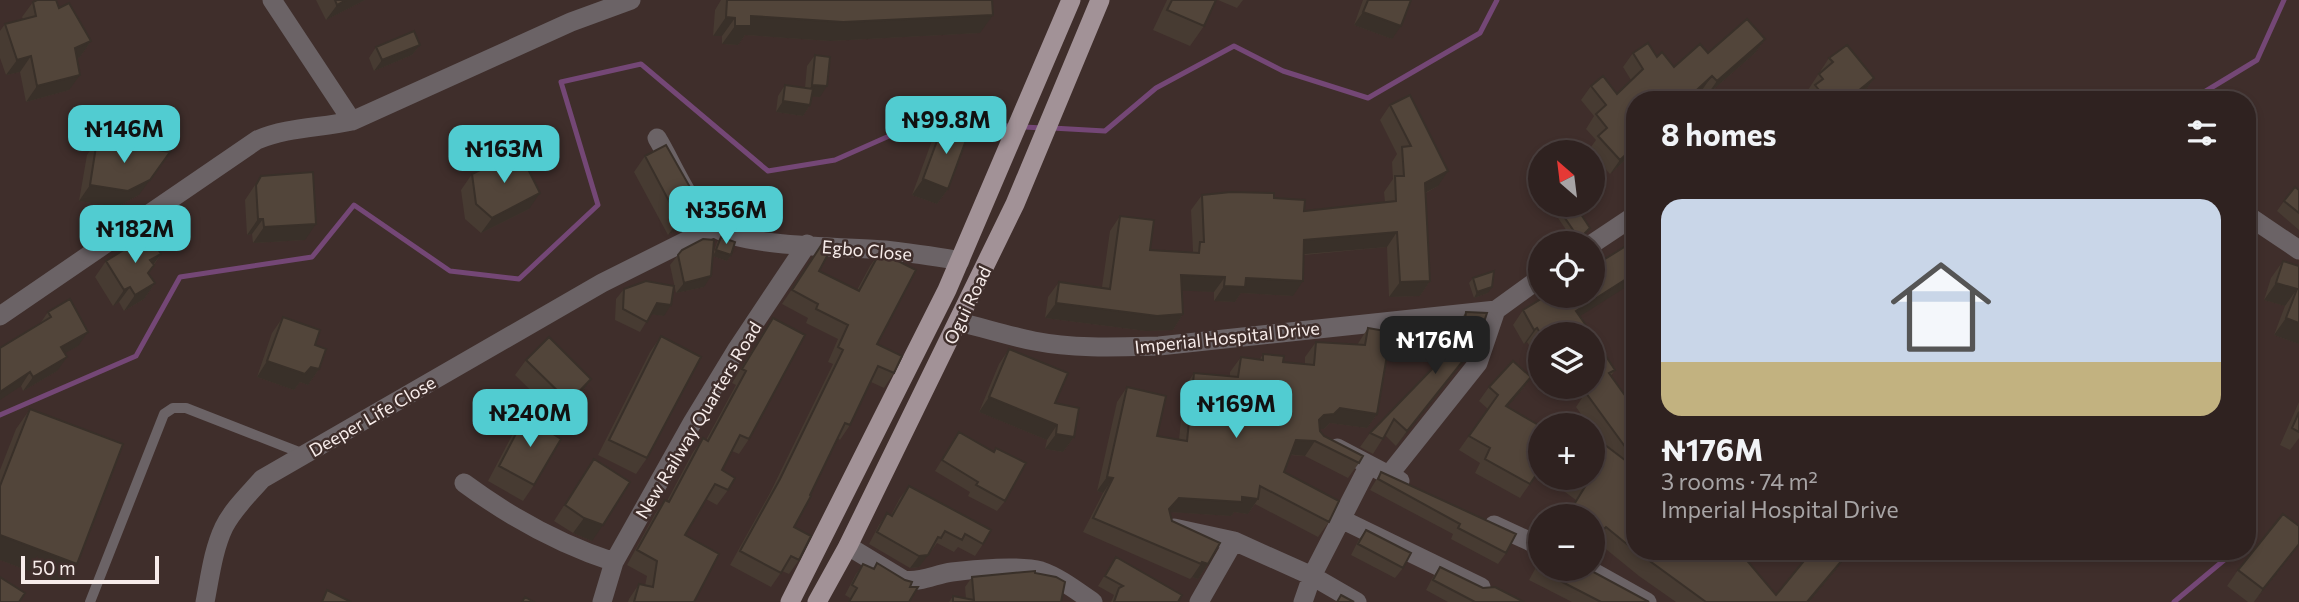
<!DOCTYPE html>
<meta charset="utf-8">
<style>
:root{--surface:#2f2220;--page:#372a29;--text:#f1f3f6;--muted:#a7a4a5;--line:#4a3f3e;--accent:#51ccd1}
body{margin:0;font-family:Commissioner,sans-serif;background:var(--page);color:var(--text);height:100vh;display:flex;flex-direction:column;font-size:26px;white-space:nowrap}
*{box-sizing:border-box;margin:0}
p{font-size:23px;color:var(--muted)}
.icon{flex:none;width:38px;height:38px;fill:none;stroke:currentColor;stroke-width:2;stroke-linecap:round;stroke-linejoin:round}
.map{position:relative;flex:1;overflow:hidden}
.details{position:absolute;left:1626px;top:91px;width:630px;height:469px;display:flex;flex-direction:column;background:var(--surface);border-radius:28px;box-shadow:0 4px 10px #0003,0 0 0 2px var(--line)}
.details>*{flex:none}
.needle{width:46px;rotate:332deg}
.buttons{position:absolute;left:1528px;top:140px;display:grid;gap:14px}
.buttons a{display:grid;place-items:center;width:77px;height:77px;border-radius:50%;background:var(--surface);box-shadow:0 4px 10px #0003,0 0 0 2px var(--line);font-size:35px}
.scale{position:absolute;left:21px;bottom:18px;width:138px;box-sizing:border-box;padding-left:7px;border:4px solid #f7ecea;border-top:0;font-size:19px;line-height:24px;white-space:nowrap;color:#f7ecea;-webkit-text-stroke:5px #3f2e2b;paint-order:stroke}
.price{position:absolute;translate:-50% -60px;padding:0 16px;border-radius:14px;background:var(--accent);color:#111;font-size:23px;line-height:46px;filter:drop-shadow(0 2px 4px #0008)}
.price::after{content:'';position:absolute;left:50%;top:42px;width:21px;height:16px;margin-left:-10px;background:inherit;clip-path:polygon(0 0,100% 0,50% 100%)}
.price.active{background:#222;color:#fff}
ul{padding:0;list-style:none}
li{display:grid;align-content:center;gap:14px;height:371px;padding:0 35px}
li+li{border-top:2px solid var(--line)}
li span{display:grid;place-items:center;height:217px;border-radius:21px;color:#555}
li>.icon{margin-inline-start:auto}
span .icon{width:126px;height:126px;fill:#fffc;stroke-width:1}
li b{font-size:30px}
h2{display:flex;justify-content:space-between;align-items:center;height:84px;padding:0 35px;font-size:30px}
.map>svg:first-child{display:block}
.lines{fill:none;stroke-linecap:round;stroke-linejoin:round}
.stream{stroke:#744776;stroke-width:5}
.service{stroke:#6b6366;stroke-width:10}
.minor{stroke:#6b6366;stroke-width:19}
.primary{stroke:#a29297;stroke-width:19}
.wall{fill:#473b32}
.shaded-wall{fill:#393029}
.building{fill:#52453a;stroke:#393029;stroke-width:2}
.labels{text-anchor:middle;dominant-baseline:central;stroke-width:5;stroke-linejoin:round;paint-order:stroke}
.street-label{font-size:18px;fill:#f7ecea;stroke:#3f2e2b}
</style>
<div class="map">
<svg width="2299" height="602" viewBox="0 0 2299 602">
<rect width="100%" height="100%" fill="#3f2e2b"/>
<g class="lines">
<!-- stream -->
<path class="stream" d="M2191,100L2257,60L2284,0
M1052,128L1105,131L1156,88L1234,46L1283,71L1368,98L1480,33L1497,0
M0,415L136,356L180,277L312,257L354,205L450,271L519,279L598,205L561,82L641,64L768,171L835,160L923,121L1042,128
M2174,602L2235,551"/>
<!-- service -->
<path class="service" d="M90,602L164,414L173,408H186L304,454"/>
<!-- minor -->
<path class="minor" d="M272,0L352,121
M657,138C674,166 690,209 716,228C742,247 848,247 885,250C910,253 935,256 960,261
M2247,215L2299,250
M1592,244L1634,216
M0,316L257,140C287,127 320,128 352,121L571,22L631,0
M959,322C984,328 1009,336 1034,341C1075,349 1118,347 1159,346L1496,310
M1337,448L1400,481
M1388,476L1478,363L1496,310L1540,278
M464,483C510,517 559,544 614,562
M1341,519L1481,587
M1494,525L1540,546
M1174,528L1234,541L1199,602
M1234,541L1312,576L1357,602
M848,546L904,580C920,583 936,574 952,572C974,569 1020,565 1041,571C1059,577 1077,591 1093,602
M1588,569L1647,602
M205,602C210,577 213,550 224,527C233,509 249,494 262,479L602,283L714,227
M602,602L614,562L692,423L737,349L807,244
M1303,602L1312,576L1369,465"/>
<!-- primary -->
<path class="primary" d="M790,602L947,290L1071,0
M817,602L848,546L1015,204L1100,0"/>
</g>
<!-- wall -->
<path class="wall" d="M316,0H365L326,20Z
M721,0H727L980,33L830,41L745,35L738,45L722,44V36H713L715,10Z
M1167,0H1216L1204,26L1190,46L1153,30Z
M1218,0H1243L1237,8Z
M1363,0H1411L1392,39L1354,25Z
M33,2L59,8L91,41L80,57L77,58L69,90L26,102L20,72L6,75L0,58V31L5,24L23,19L22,17Z
M1765,39L1755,53L1707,95L1702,90L1692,100H1634V152L1610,174L1592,155V152H1590L1588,151L1596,140L1586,129L1594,116L1581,100L1591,86L1617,94L1631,80L1623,67L1633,53L1657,57L1674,67L1708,53Z
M420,45L412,55L374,71L369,58L376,47Z
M815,55L820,97L812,96L810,105L803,116L776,112L778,96L785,85L805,88L807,66Z
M1829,58L1874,78L1863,94L1856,100H1804L1810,92L1808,90Z
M1390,105L1438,186L1426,193L1430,281L1420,296L1389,297L1387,247L1304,255L1293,296L1241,293L1235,302L1214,301V292L1182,290L1183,314L1173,330L1146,331L1045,318L1048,297L1059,282L1102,287L1110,231L1120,216L1150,250L1192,253L1193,251L1191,210L1202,195L1274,198L1304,211L1385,202L1384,192L1393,179L1392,162L1397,154L1380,120Z
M944,122L948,189L937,204L912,195L933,138Z
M97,140L139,195L117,207L79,201L87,155Z
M645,156L693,222L668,235L634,172Z
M472,174L529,209L481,233L465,219L461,190Z
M261,176L305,240L253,243L252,234L247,235L245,200Z
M2299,190V230L2277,211L2284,201Z
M1555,205H1575L1585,235L1582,243H1575L1552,209Z
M721,237L731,255L727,261L713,256L704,287L676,293L670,265L678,255H713L717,242Z
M822,244L819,271L857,290L870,266L880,252L877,344L894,373L884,388L871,382L850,425L840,440L838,438L794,527L799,560L789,574L782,571L771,587L730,565L770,493L833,364L828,362L838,339L806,323L808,318L782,304Z
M161,254L148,274L155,283L144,299L124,311L119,302L113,306L95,277L106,261Z
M2283,261L2299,266V344L2274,335L2285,306L2264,300L2271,278Z
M1473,278L1488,293L1474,298L1469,283Z
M624,289L664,316L651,314L640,332L615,320L616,299Z
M1523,310L1580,316L1592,334H1540V357L1538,358L1527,342L1524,344L1513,325Z
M48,312L78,346L64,353L57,371L23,391L21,386L39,325Z
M1466,312L1477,343L1467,357L1396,446L1385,435L1373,454L1360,447L1370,433L1431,370L1455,333L1456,327Z
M283,317L315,345L319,369L308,385L300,382L294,390L257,377L272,333Z
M773,318L749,439L739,454L732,451L722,470L728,490L717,505L706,499L685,535L694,602H628L629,599L639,584L645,586L647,576L627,565L655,514L665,500L667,501L693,452L703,438L706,440L736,385L732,383L763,333Z
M1368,328L1377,414L1367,428L1330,423L1324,429H1320V431L1324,436L1359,463L1348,478L1305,456L1290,455L1284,472L1329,522L1318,537L1255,504L1248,514L1234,512L1231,516L1170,512L1172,521L1208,564L1198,579L1192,577L1190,579L1083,532L1103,493L1097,491L1117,402L1127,387L1157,436L1179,440L1184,388L1194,373L1230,376V372L1241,357L1260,359L1263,354L1283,362L1305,364V357L1316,342L1357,345Z
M1592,335L1615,370L1611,376L1634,408V551H1739L1776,595L1844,558L1834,572L1809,602H1676L1639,576L1596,541L1594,543L1592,542V516H1566L1576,500L1546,478H1592L1602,443L1592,429V425H1589L1576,407L1582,398L1575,387H1592Z
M661,336L647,458L636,474L598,455L650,352Z
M1009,349L1055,403L1074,437L1063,452L1045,449L1047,440L979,412L999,364Z
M526,360L591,379L580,395L558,417L515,375Z
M1531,377L1521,391L1507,407L1540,426V474L1538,472L1520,498L1475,473L1480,463L1459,450L1488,409L1479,401L1489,387Z
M2299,402V438L2290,450L2280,445Z
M30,409L77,564L63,584L0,560V470L16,429Z
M529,409L539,425L534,485L523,501L488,481L518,424Z
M959,432L993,452L996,448L1005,501L997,511L968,496L970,492L935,471Z
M594,459L592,541L573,533L554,521Z
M1381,472L1506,553L1498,564L1451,539L1453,534L1370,490Z
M909,486L983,544L975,556L958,547L954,552L937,543L932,550L931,549L919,567L910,568L869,544L879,525L887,513L891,515L900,498Z
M1366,530L1403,568L1395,578L1351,555L1358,541Z
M2299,545L2254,602H2248L2227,586L2238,570Z
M1116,557L1178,602H1111L1114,595L1098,586Z
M1540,560V569L1649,602H1572L1529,580Z
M877,563L910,587L909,602H848L850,598L845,595L856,574L863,564L874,569Z
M1440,567L1483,588L1524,602H1448L1426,590L1433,577Z
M1035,573L1061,602H949L953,596L966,599L965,587L972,577Z"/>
<!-- shaded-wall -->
<path class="shaded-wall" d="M346,0H365L326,20L337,5Z
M1363,12L1401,26L1392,39L1354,25Z
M993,15L980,33L830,41L745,35L738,45L722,44L735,26L751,16Z
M726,17L735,18L722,36H713Z
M1765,39L1755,53L1707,95L1717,81Z
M91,41L80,57L64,64L75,48Z
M420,45L412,55L374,71L382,60Z
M31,56L20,72L6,75L17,60Z
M80,75L69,90L26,102L37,86Z
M1712,76L1702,90L1692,100H1686Z
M1874,78L1863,94L1856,100H1847Z
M812,85L827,86L820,97L805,96Z
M783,101L810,105L803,116L776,112Z
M1634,147V152L1610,174L1620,160Z
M170,152L139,195L117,207L79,201L90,185Z
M1448,171L1438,186L1415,198L1425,183Z
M923,179L948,189L937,204L912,195Z
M540,193L529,209L481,233L492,218Z
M704,207L693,222L668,235L679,220Z
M258,219H263L252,234L247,235Z
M316,224L305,240L253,243L264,227Z
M1397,232L1387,247L1293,255L1304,240Z
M716,250L731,255L727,261L713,256Z
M161,254L150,269V260Z
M1634,274V282L1566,325L1576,311Z
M1181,275L1225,277L1214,292L1170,290Z
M711,276L704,287L676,293L684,283Z
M1246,278L1303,281L1293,296L1241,293L1235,302L1214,301L1224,286Z
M1430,281L1420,296L1389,297L1400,282Z
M155,283L144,299L124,311L135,295Z
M2276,283L2297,289L2285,306L2264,300Z
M130,287L119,302L113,306L124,290Z
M1492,287L1488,293L1474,298L1477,292Z
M657,303L671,305L664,316L649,314Z
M1056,303L1183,314L1173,330L1146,331L1045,318Z
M2286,318L2299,323V344L2274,335Z
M1537,328L1527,342L1524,344L1534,330Z
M88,332L78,346L51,361L61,347Z
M1477,343L1467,357L1396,446L1407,431Z
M67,357L57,371L23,391L33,377Z
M267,361L311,367L319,369L308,385L300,382L294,390L257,377Z
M30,372L21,386L0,400V392Z
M1531,377L1521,391L1496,420L1506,406Z
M591,379L580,395L558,417L569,402Z
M989,397L1057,425L1047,440L979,412Z
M1340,408L1377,414L1367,428L1330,423L1324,429H1314L1319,420L1324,415Z
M1056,434L1074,437L1063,452L1045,449Z
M1296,440L1315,441L1305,456L1286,454Z
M1107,477L1113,478L1103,493L1097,491Z
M1242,497L1258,499L1248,514L1234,512L1231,516L1169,512V509L1179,498Z
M584,518L603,525L592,541L573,533Z
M0,535L77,564L63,584L0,560Z
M2299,544V545L2254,602L2263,589Z
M928,555L919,567L910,568L919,556Z
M1844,558L1834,572L1809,602H1807Z
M1202,562L1208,564L1198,579L1192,577Z"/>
<!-- building -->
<path class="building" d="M37,0H56L59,8L69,3L91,41L75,48L80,75L37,86L31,56L17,60L5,24L36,16L33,2Z
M335,0H346L337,5Z
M727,0H992L993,15L843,22L751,16V26H735V18L726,17Z
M1172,0H1216L1204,26L1167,10Z
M1368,0H1411L1401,26L1363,12Z
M1747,19L1765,39L1717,81L1712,76L1686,100H1634V147L1620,160L1598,136L1607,128L1596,114L1606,105L1591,86L1603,76L1617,94L1643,69L1633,53L1648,43L1657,57L1662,52L1674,67L1700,44L1708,53Z
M414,31L420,45L382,60L376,47Z
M1847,45L1874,78L1847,100H1837L1834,95L1827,100L1815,85L1823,79L1819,74L1833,62L1829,58Z
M815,55L830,57L827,86L812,85Z
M785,85L813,89L810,105L783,101Z
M1410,95L1448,171L1425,183L1430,281L1400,282L1397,232L1304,240L1303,281L1246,278L1245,287L1224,286L1225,277L1181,275L1183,314L1157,316L1056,303L1059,282L1110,289L1120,216L1154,220L1150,250L1199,253L1200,242H1204L1202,195L1231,192L1274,193V198L1305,200L1304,211L1396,201L1395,176H1404L1402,147L1411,146L1390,105Z
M944,122L969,132L948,189L923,179Z
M97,140L170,152L150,180L128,191L90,185Z
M666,145L691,189L704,207L679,220L645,156Z
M519,151L540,193L492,218L476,204L472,174Z
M313,172L316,224L264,227L263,219H258L256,185L261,176Z
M2295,187L2299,190V213L2284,201Z
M1556,205H1575L1590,228L1585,233L1582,243Z
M149,234L161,254L150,260L154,265L148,273L155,283L135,295L130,287L124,290L106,261Z
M721,237L735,242L731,255L716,250Z
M703,239L714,240L711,276L684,283L678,255L682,250Z
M1634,241V274L1576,311L1592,334H1541L1537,328L1534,330L1523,310L1546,296H1592V267Z
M822,244L833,245L819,271L859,291L880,252L916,270L877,344L902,356L894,373L878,366L850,425L845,423L810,495L811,496L794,527L811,536L799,560L791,556L781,573L740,551L780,479L843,350L838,347L848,325L816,309L818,304L792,290Z
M2283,261L2299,266V323L2286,318L2297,289L2276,283Z
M1494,271L1492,287L1477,292L1473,278Z
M646,281L674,286L671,305L657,303L647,322L623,309L624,289Z
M70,299L88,332L61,347L67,357L33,377L30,372L0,392V348L51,317L48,312Z
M1466,312L1487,313L1477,343L1407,431L1394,419L1383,439L1370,433L1433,368L1465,319Z
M283,317L320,330L315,345L326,349L319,369L311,367L305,374L267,361Z
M773,318L805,335L749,439L740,435L722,470L735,478L728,490L715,484L685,535L719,554L694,602H634L639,584L653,587L657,561L637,550L665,500L669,502L703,438L708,441L746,371L742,369Z
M1368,328L1391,332L1377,414L1340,408L1334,414L1324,415L1319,420L1320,431L1324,436L1363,456L1359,463L1315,441L1296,440L1284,472L1339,501L1329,522L1260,486L1258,499L1242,497V502L1179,498L1169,509L1172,521L1220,543L1208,564L1202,562L1201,564L1093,518L1113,478L1107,477L1127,387L1166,396L1157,436L1187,441L1194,373L1238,377L1241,357L1263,360V354L1284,356L1283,362L1314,365L1316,342L1365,345Z
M1592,335L1615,370L1609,373L1634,408V459L1586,393L1594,387L1592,385Z
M661,336L701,357L647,458L609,440Z
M549,337L591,379L569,402L526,360Z
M1009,349L1068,373L1055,403L1079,408L1074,437L1056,434L1057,425L989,397Z
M1513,361L1531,377L1506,406L1540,426V469L1530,484L1485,459L1490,448L1469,436L1498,395L1489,387Z
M30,409L123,444L77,564L0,535V486Z
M529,409L544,417L539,425L561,439L534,485L499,466Z
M2299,412V432L2292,428Z
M959,432L994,452L996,448L1026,463L1005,501L976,485L978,482L942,460Z
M1592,435L1634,467V550L1606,527L1604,529L1592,521V516H1579L1570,511L1586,485L1575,478H1592Z
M594,459L630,482L603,525L584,518L565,505Z
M1381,472L1516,534L1506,553L1458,528L1460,524L1378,479Z
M909,486L991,530L983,544L965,534L962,540L945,531L941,538L938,537L928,555L919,556L877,532L887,513L892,516Z
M2283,514L2299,526V544L2263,589L2238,570Z
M1366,530L1411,553L1403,568L1358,544Z
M1636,551H1739L1776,595L1812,551H1835L1844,558L1807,602H1706Z
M1116,557L1182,595L1178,602H1114L1119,588L1123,586L1105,576Z
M877,563L905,580L912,582L910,587H918L909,602H849L857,588L852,585L863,564L874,569Z
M1540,563V569H1588L1649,602H1601L1537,569Z
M1440,567L1483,588L1495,587L1524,602H1475L1433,580Z
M1035,571V573L1056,577L1065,582L1061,602H953V596L974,600L972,577Z
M0,577L25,593L19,602H0Z
M327,590L351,602H322Z
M1341,595L1354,602H1337Z
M525,597L534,602H522Z"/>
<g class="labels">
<!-- street labels -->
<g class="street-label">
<text transform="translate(867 250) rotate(5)">Egbo Close</text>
<text transform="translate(967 305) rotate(-64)">Ogui Road</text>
<text transform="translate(1227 337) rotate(-6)">Imperial Hospital Drive</text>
<text transform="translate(372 416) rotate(-30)">Deeper Life Close</text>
<text transform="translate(698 420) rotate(-59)">New Railway Quarters Road</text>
</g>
</g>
</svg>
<div class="buttons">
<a><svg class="needle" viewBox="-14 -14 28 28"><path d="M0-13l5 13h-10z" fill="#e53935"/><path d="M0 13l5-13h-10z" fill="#a7a4a5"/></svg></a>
<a><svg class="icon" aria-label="locate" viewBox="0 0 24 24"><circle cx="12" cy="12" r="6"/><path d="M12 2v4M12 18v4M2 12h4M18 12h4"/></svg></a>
<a><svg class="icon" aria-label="layers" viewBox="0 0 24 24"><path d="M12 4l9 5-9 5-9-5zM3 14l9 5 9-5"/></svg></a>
<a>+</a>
<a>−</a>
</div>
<div class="scale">50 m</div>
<b class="price" style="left:946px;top:156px">₦99.8M</b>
<b class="price" style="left:124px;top:165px">₦146M</b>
<b class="price" style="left:504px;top:185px">₦163M</b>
<b class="price" style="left:726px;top:246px">₦356M</b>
<b class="price" style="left:135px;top:265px">₦182M</b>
<b class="price active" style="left:1435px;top:376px">₦176M</b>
<b class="price" style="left:1236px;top:440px">₦169M</b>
<b class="price" style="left:530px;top:449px">₦240M</b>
<section class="details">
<h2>8 homes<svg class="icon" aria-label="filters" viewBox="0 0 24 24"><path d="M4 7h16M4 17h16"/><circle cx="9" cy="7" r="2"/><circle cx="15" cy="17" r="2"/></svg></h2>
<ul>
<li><span style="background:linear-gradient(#c9d6e8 75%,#c2b280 0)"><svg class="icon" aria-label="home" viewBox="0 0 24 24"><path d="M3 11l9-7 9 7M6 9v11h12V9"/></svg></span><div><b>₦176M</b><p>3 rooms · 74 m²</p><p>Imperial Hospital Drive</p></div></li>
</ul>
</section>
</div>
